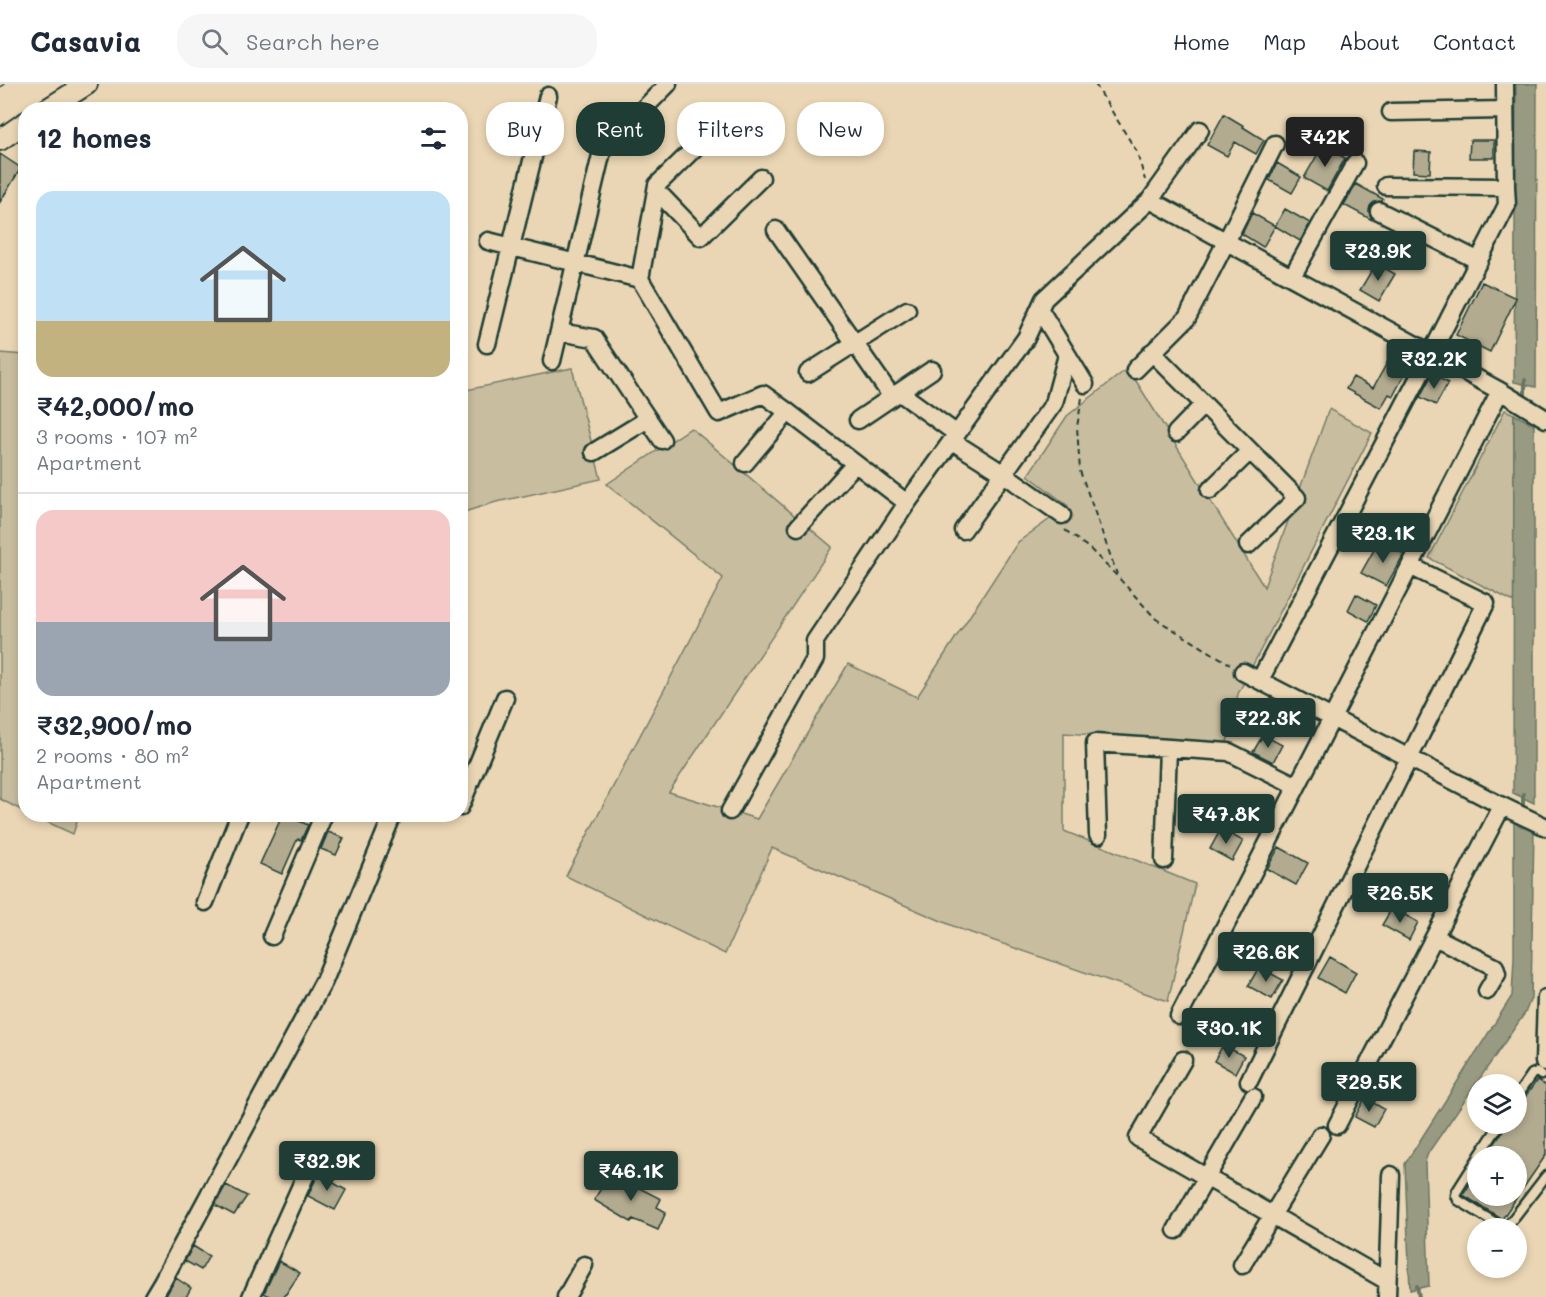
<!DOCTYPE html>
<meta charset="utf-8">
<style>
:root{--surface:#fff;--page:#f6f6f7;--text:#1f2937;--muted:#747a83;--line:#e0e1e3;--accent:#1f3d34}
body{margin:0;font-family:Mali,sans-serif;background:var(--page);color:var(--text);height:100vh;display:flex;flex-direction:column;font-size:22px;white-space:nowrap}
*{box-sizing:border-box;margin:0}
p{font-size:20px;color:var(--muted)}
.icon{flex:none;width:33px;height:33px;fill:none;stroke:currentColor;stroke-width:2;stroke-linecap:round;stroke-linejoin:round}
.map{position:relative;flex:1;overflow:hidden}
.panel{position:absolute;left:18px;top:18px;width:450px;height:720px;display:flex;flex-direction:column;background:var(--surface);border-radius:24px;box-shadow:0 3px 9px #0003}
.panel>*{flex:none}
.hud{position:absolute;left:486px;top:18px;width:570px;height:54px;display:flex;gap:12px}
.tools{position:absolute;left:1467px;top:990px;display:grid;gap:12px}
.tools a{display:grid;place-items:center;width:60px;height:60px;border-radius:50%;background:var(--surface);box-shadow:0 3px 9px #0003;font-size:30px}
.price{position:absolute;translate:-50% -51px;padding:0 14px;border-radius:6px;background:var(--accent);color:#fff;font-size:20px;line-height:39px;filter:drop-shadow(0 2px 3px #0008)}
.price::after{content:'';position:absolute;left:50%;top:36px;width:18px;height:14px;margin-left:-9px;background:inherit;clip-path:polygon(0 0,100% 0,50% 100%)}
.price.on{background:#222;color:#fff}
ul{padding:0;list-style:none}
li{display:grid;align-content:center;gap:12px;height:318px;padding:0 18px}
li+li{border-top:2px solid var(--line)}
li span{display:grid;place-items:center;height:186px;border-radius:18px;color:#555}
li>.icon{margin-inline-start:auto}
span .icon{width:108px;height:108px;fill:#fffc;stroke-width:1}
li b{font-size:26px}
h2{display:flex;justify-content:space-between;align-items:center;height:72px;padding:0 18px;font-size:26px}
.chip{padding:0 21px;border-radius:24px;background:var(--surface);box-shadow:0 3px 9px #0003;font-size:21px;line-height:54px}
.chip.on{background:var(--accent);color:#fff}
header{display:flex;align-items:center;gap:36px;box-sizing:border-box;height:84px;padding:0 30px;background:var(--surface);border-bottom:2px solid var(--line)}
header strong{font-size:28px}
nav{display:flex;gap:33px;margin-inline-start:auto;font-size:21px}
.search{width:420px;height:54px;background:var(--page);display:flex;align-items:center;gap:15px;box-sizing:border-box;padding:0 21px;border-radius:24px;color:var(--muted);font-size:22px}
.map>svg:first-child{display:block}
.green{fill:#c9bd9f;stroke:#747d6a;stroke-width:1.5}
.water{fill:#999a82;stroke:#687563;stroke-width:1.5}
.lines{fill:none;stroke-linecap:round;stroke-linejoin:round}
.stream{stroke:#687563;stroke-width:4}
.building{fill:#b2ab90;stroke:#1f3d34;stroke-width:1.5}
.service-casing{stroke:#1f3d34;stroke-width:13}
.minor-casing{stroke:#1f3d34;stroke-width:21}
.tertiary-casing{stroke:#1f3d34;stroke-width:24}
.path{stroke:#1f3d34;stroke-width:2;stroke-dasharray:6 4.5;stroke-linecap:butt}
.service{stroke:#ead6b4;stroke-width:8}
.minor{stroke:#ead6b4;stroke-width:16}
.tertiary{stroke:#ead6b4;stroke-width:20}
</style>
<header>
<strong>Casavia</strong>
<div class="search"><svg class="icon" aria-label="search" viewBox="0 0 24 24"><circle cx="10" cy="10" r="6"/><path d="M15 15l6 6"/></svg>Search here</div>
<nav><a>Home</a><a>Map</a><a>About</a><a>Contact</a></nav>
</header>
<div class="map">
<svg width="1546" height="1213" viewBox="0 0 1546 1213">
<rect width="100%" height="100%" fill="#ead6b4"/>
<filter id="ink" filterUnits="userSpaceOnUse"><feTurbulence type="fractalNoise" baseFrequency=".0167" numOctaves="2"/><feDisplacementMap in="SourceGraphic" scale="12" xChannelSelector="R" yChannelSelector="G"/><feConvolveMatrix kernelMatrix="1 2 1 2 8 2 1 2 1" color-interpolation-filters="sRGB"/></filter>
<g filter="url(#ink)">
<!-- green -->
<path class="green" d="M0,269L25,271V728L0,715Z
M572,284L601,395L496,418L461,429V307Z
M1128,284L1264,503L1329,325L1372,349L1238,610L1227,659L1064,649V747L1195,800L1168,917L960,845L772,764L725,870L566,792L723,494L607,400L691,344L832,463L669,708L757,735L848,580L917,613L1018,458L1068,422L1028,391L1067,332Z
M1505,326L1514,330V518L1429,474Z
M32,731H79L73,750Z"/>
<!-- water -->
<path class="water" d="M1516,0H1537L1536,303L1514,298Z
M1514,330L1534,341V719L1513,709Z
M1514,732L1534,741L1531,914L1525,929L1428,1069L1425,1078L1429,1202L1410,1206L1405,1080L1512,912L1514,874Z"/>
<g class="lines">
<!-- stream -->
<path class="stream" d="M1525,315V296
M1523,726V710
M1417,1202L1419,1213"/>
</g>
<!-- building -->
<path class="building" d="M1224,30L1244,42L1243,43L1264,56L1256,70L1235,58L1227,72L1207,61Z
M1470,56H1494V74H1469Z
M1323,61L1345,74L1327,107L1304,94Z
M1414,67L1431,68L1430,89L1413,88Z
M0,70L21,84L0,118Z
M1277,79L1301,93L1292,109L1269,96Z
M1356,100L1383,115L1382,117L1374,118L1370,122L1369,128L1372,136L1344,121Z
M1285,125L1310,139L1300,157L1275,142Z
M1252,129L1275,142L1263,163L1242,150Z
M1376,179L1395,190L1379,217L1360,206Z
M1482,198L1516,214L1490,268L1456,251Z
M1392,270L1410,280L1393,312L1389,310L1381,324L1346,305L1353,293L1373,304Z
M1432,290L1448,299L1436,321L1420,313Z
M1379,457L1404,470L1386,502L1361,489Z
M1356,510L1376,521L1368,537L1348,526Z
M1263,651L1282,661L1273,678L1253,668Z
M283,730L308,741L301,756L298,755L297,756L282,790L260,780Z
M1221,745L1243,757L1232,777L1210,765Z
M328,748L344,754L336,771L321,765Z
M1279,763L1308,779L1296,801L1267,785Z
M1392,824L1418,838L1409,856L1382,841Z
M1330,873L1356,888L1345,909L1318,894Z
M1259,883L1283,896L1272,915L1248,902Z
M1223,961L1244,972L1235,989L1214,977Z
M1537,996L1546,1002V1071L1502,1135L1463,1111L1478,1087V1112H1516V1072H1486L1508,1040H1516V1026Z
M1365,1014L1384,1025L1374,1043L1355,1033Z
M610,1089L661,1115L657,1123L666,1128L658,1146L633,1135L631,1138L594,1116Z
M318,1090L346,1106L335,1126L308,1112Z
M226,1101L247,1112L234,1131L215,1121Z
M193,1162L209,1172L201,1186L185,1177Z
M279,1177L300,1189L284,1213H271L264,1209Z
M176,1194L191,1204L186,1213H165Z"/>
<g class="lines">
<!-- service casing -->
<g class="service-casing">
<path id="service" d="M1516,1013L1532,990L1537,988L1541,991
M1479,1072L1500,1040
M1478,1074L1457,1107L1456,1111L1458,1116L1499,1141L1504,1143L1509,1140L1546,1092"/>
</g>
<!-- minor casing -->
<g class="minor-casing">
<path id="minor" d="M1391,28L1505,26
M1386,102L1506,103
M656,106L701,153L761,94
M1150,116L1200,46
M1379,127L1479,177
M776,146L892,313
M488,157L640,195L719,329L763,310L788,328
M1292,193L1355,79
M640,195L657,101L711,48
M1040,226L1085,300
M559,248L594,254L662,356
M487,260L548,12
M1152,268L1297,414L1248,461
M552,277L602,67L668,0
M1135,286L1187,234L1226,158L1275,60
M808,289L907,226
M899,308L957,350
M858,336L932,286
M1176,349L1204,320
M952,357L1004,390L1062,431
M594,368L648,335
M745,379L788,328L907,419
M1210,406L1250,367
M798,443L855,380
M963,446L1054,319L1067,271
M1243,588L1502,722L1546,743
M1260,596L1431,270L1507,121L1506,103L1505,0
M460,723L505,614
M730,727L815,575V557L907,419L1026,254L1044,215L1150,116L1500,307L1546,335
M1098,751L1095,659L1229,668L1297,702
M1164,776L1168,664
M205,818L240,730
M272,852L324,730
M1435,853L1495,883L1497,890L1487,907
M1179,932L1500,307
M1183,976L1138,1054L1387,1197
M1544,978L1546,914
M1249,997L1486,519L1410,482
M1337,1041L1502,722
M1176,1146L1253,1013
M1242,1181L1321,1051
M153,1213L162,1198L324,897L393,730
M251,1213L312,1077
M566,1213L584,1181
M1387,1213L1391,1091"/>
</g>
<!-- tertiary casing -->
<g class="tertiary-casing">
<path id="tertiary" d="M46,26L87,0
M0,56L26,38"/>
</g>
<!-- path -->
<path class="path" d="M1095,0L1137,68L1145,96
M0,3L5,0
M1082,314L1077,343L1080,387L1117,490
M1065,446L1090,465L1117,492L1156,535L1230,580"/>
<!-- service -->
<use href="#service" class="service"/>
<!-- minor -->
<use href="#minor" class="minor"/>
<!-- tertiary -->
<use href="#tertiary" class="tertiary"/>
</g>
</g>
</svg>
<div class="tools">
<a><svg class="icon" aria-label="layers" viewBox="0 0 24 24"><path d="M12 4l9 5-9 5-9-5zM3 14l9 5 9-5"/></svg></a>
<a>+</a>
<a>−</a>
</div>
<b class="price on" style="left:1325px;top:84px">₹42K</b>
<b class="price" style="left:1378px;top:198px">₹23.9K</b>
<b class="price" style="left:1434px;top:306px">₹32.2K</b>
<b class="price" style="left:1383px;top:480px">₹23.1K</b>
<b class="price" style="left:1268px;top:665px">₹22.3K</b>
<b class="price" style="left:1226px;top:761px">₹47.8K</b>
<b class="price" style="left:1400px;top:840px">₹26.5K</b>
<b class="price" style="left:1266px;top:899px">₹26.6K</b>
<b class="price" style="left:1229px;top:975px">₹30.1K</b>
<b class="price" style="left:1369px;top:1029px">₹29.5K</b>
<b class="price" style="left:327px;top:1108px">₹32.9K</b>
<b class="price" style="left:631px;top:1118px">₹46.1K</b>
<div class="hud">
<a class="chip">Buy</a>
<a class="chip on">Rent</a>
<a class="chip">Filters</a>
<a class="chip">New</a>
</div>
<section class="panel">
<h2>12 homes<svg class="icon" aria-label="filters" viewBox="0 0 24 24"><path d="M4 7h16M4 17h16"/><circle cx="9" cy="7" r="2"/><circle cx="15" cy="17" r="2"/></svg></h2>
<ul>
<li><span style="background:linear-gradient(#bfe0f5 70%,#c2b280 0)"><svg class="icon" aria-label="home" viewBox="0 0 24 24"><path d="M3 11l9-7 9 7M6 9v11h12V9"/></svg></span><div><b>₹42,000/mo</b><p>3 rooms · 107 m²</p><p>Apartment</p></div></li>
<li><span style="background:linear-gradient(#f6c9c9 60%,#9aa5b1 0)"><svg class="icon" aria-label="home" viewBox="0 0 24 24"><path d="M3 11l9-7 9 7M6 9v11h12V9"/></svg></span><div><b>₹32,900/mo</b><p>2 rooms · 80 m²</p><p>Apartment</p></div></li>
</ul>
</section>
</div>
